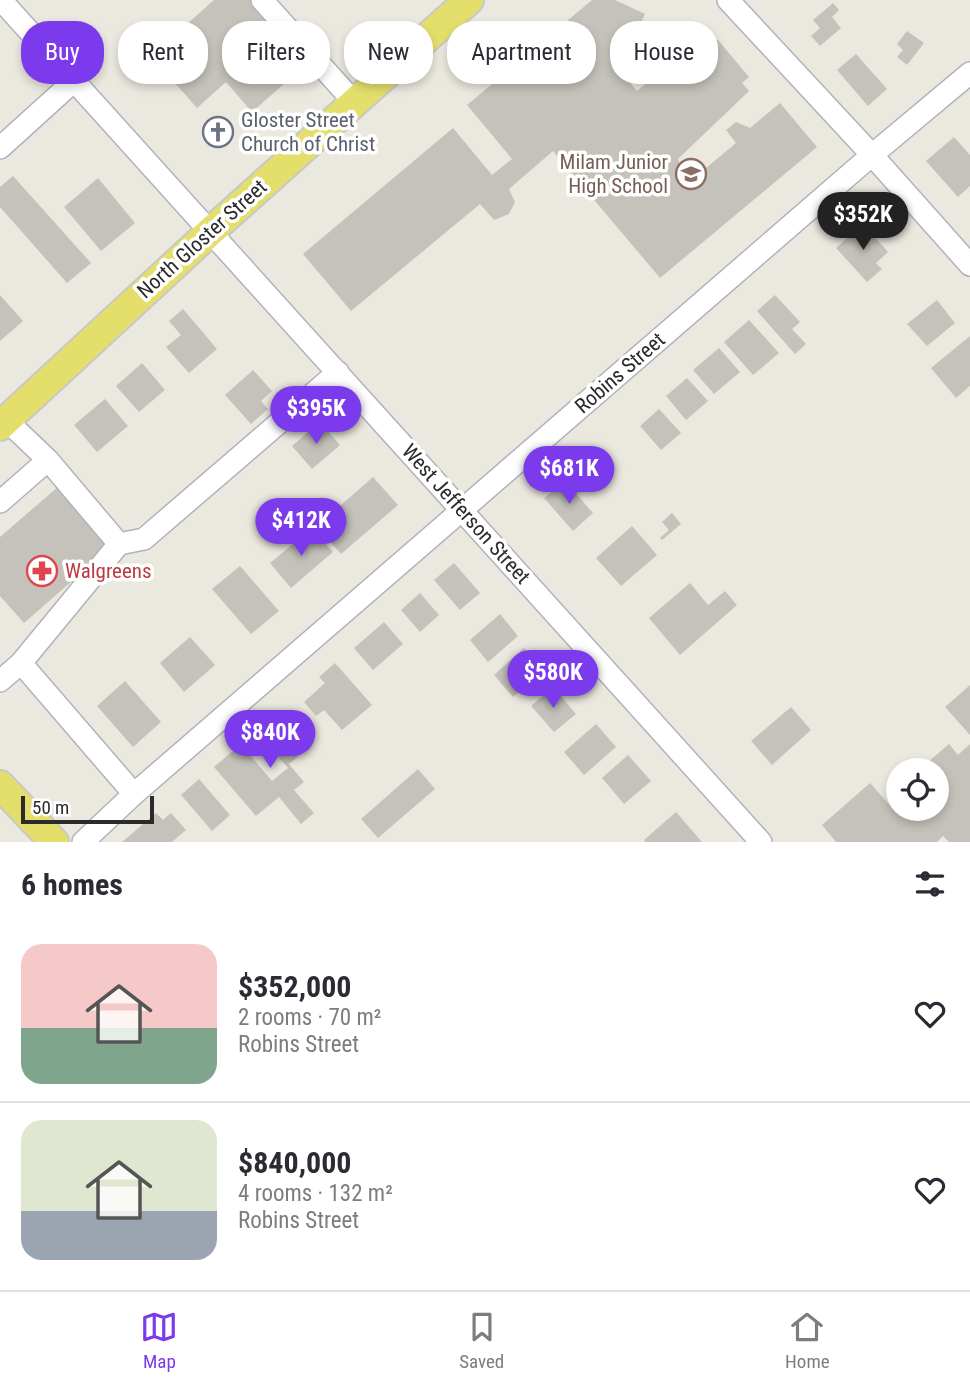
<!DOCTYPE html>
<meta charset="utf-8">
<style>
:root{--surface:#fff;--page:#f7f7f7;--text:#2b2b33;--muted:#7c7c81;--line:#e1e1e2;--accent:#7c3aed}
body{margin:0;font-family:"Roboto Condensed",sans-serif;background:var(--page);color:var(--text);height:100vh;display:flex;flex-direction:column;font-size:26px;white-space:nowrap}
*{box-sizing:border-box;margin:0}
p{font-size:23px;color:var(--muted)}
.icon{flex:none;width:38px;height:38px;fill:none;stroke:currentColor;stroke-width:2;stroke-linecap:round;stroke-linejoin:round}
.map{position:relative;height:842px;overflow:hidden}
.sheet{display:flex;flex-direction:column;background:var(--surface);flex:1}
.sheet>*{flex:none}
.banner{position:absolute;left:21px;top:21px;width:929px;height:63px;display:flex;gap:14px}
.tools{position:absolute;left:886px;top:758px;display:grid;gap:14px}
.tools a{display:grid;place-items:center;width:63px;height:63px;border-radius:50%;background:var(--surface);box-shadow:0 4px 10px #0003;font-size:35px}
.scale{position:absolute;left:21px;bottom:18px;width:133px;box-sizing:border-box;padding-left:7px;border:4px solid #2b2b2b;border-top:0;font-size:19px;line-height:24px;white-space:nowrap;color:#2b2b2b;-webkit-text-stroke:5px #fff;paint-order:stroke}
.price{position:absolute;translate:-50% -60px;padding:0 16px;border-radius:24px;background:var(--accent);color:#fff;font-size:23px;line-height:46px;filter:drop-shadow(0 2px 4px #0008)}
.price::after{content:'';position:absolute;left:50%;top:42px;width:21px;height:16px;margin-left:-10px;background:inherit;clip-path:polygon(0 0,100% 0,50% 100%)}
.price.on{background:#222;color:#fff}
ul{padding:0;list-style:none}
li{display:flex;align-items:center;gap:21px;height:175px;padding:0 21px}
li+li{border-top:2px solid var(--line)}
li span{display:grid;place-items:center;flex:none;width:196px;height:140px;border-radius:21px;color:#555}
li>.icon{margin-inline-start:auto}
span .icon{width:84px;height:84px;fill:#fffc;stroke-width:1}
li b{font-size:30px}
h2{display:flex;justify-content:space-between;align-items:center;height:84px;padding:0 21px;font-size:30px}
.tag{padding:0 24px;border-radius:28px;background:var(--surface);box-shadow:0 4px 10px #0003;font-size:24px;line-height:63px}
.tag.on{background:var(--accent);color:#fff}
.menu{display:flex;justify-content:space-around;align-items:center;height:98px;border-top:2px solid var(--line);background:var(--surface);font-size:19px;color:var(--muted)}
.menu a{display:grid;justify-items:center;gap:4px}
.menu .on{color:var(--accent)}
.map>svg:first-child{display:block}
.building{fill:#c4c2ba}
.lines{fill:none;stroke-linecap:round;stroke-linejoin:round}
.minor-casing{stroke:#b2b2bd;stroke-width:24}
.major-casing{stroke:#c8c8c8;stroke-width:32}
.minor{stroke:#fff;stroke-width:21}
.major{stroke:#e4df6b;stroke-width:28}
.labels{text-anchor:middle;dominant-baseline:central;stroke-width:7;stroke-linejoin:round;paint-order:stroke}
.worship-label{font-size:21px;fill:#5b616d;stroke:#fff;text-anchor:start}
.education-label{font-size:21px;fill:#785e54;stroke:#fff;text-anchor:end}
.street-label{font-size:21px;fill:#2b2b2b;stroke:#fff}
.health-label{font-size:21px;fill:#be3a42;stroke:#fff;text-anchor:start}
</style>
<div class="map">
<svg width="970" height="842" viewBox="0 0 970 842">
<rect width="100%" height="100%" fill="#ebe8df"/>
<!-- building -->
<path class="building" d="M214,0H253L281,31L258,52L285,83L252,112L226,82L197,108L151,56Z
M592,0H615L645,14L619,70L637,91L701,37L706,44L718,40L749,77L742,83L749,91L678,159L687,184L736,143L726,130L736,122L750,128L780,103L817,147L660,278L553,151L509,189L515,202L509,214L494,220L480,204L351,311L303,254L453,128L492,175L512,159L467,105Z
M833,3L839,10L832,17L841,28L820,46L811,36L820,28L813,20Z
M907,31L924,43L907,65L897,57L903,50L897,44Z
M856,54L887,89L868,106L837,70Z
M954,137L970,155V186L958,197L926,161Z
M13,176L91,263L67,283L0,207V187Z
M98,178L135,223L101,251L64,207Z
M863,224L888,252L876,263L882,269L867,282L836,248Z
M0,295L23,321L0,341Z
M775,295L800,322L792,329L806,344L795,354L757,311Z
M937,300L955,323L927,346L907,324Z
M183,309L217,349L189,373L166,347L181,335L169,321Z
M749,320L779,353L753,375L724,342Z
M970,336V386L956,398L931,368Z
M719,348L740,372L714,394L693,370Z
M142,363L165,390L139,412L116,386Z
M253,370L272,391L261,401L268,409L251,424L225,395Z
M687,378L708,401L686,420L666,396Z
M105,399L128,426L97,452L74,425Z
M659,409L681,433L661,450L640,426Z
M320,422L340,445L312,469L292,446Z
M373,477L398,505L341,554L317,526Z
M565,481L593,513L573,531L544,498Z
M59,486L112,546L24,623L0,596V537Z
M672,513L681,524L662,540L660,538L669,530L662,522Z
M632,526L657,555L621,586L596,558Z
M312,528L333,552L291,588L270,563Z
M454,563L480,593L460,610L434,580Z
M240,566L279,611L251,634L212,589Z
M690,583L708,605L725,591L737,605L680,655L649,618Z
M420,593L439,615L420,632L401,610Z
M500,614L518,636L488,662L470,640Z
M384,622L403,644L373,670L354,648Z
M190,637L215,665L184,692L160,663Z
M524,648L544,670L513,697L494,675Z
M335,663L372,705L342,730L324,710L316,716L304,702L325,683L319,677Z
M125,681L161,722L133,747L97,706Z
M970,685V735L945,707Z
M553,687L576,714L554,732L531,706Z
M791,707L811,730L772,765L751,741Z
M289,710L297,720L295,722L313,744L289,764L304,782L294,790L314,813L301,824L279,797L256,816L214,767L241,744L272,781L288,768L260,735Z
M596,724L616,747L584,775L564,752Z
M949,744L958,755L970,744V842H949L943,836L937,842H836L822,825L870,783L894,810L898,806V808H936V770H919Z
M628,755L651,781L624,804L602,778Z
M418,769L435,789L378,838L361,819Z
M199,779L230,815L212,831L181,795Z
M676,812L702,842H645L644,840Z
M156,813L163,820L171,813L186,830L172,842H122Z"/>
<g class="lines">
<!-- minor casing -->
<g class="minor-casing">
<path id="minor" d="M1,0L761,842
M262,0L354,102
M728,0L872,155L970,265
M0,148L75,80
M48,460L119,544
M0,502L48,460L6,420
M21,663L119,544L144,539L338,372
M0,681L21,663L134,794
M83,842L134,794L872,155L970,73"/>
</g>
<!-- major casing -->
<g class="major-casing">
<path id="major" d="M0,426L211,231L469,0
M0,785L54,842"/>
</g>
<!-- minor -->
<use href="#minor" class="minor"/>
<!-- major -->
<use href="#major" class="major"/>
</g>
<!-- icons -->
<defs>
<g id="church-ring" transform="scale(1.575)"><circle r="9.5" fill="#fff" stroke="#6b7280" stroke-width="1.5"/><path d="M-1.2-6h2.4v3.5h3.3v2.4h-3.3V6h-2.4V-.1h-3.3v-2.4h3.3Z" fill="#6b7280"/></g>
<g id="school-ring" transform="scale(1.575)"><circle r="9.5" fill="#fff" stroke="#8d6e63" stroke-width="1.5"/><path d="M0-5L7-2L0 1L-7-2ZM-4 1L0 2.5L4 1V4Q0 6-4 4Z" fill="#8d6e63"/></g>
<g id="pharmacy-ring" transform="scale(1.575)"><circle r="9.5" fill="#fff" stroke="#e0444e" stroke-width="1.5"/><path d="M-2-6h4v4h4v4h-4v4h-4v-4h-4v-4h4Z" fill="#e0444e"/></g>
</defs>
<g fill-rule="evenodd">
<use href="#church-ring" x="218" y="132"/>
<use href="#school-ring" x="691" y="174"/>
<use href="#pharmacy-ring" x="42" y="571"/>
</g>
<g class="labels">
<!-- worship labels -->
<g class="worship-label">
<text x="241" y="120">Gloster Street<tspan x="241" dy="24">Church of Christ</tspan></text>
</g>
<!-- education labels -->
<g class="education-label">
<text x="668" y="162">Milam Junior<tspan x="668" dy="24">High School</tspan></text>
</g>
<!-- street labels -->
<g class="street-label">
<text transform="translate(202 239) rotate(-42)">North Gloster Street</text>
<text transform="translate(620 373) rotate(-41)">Robins Street</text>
<text transform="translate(466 514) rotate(48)">West Jefferson Street</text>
</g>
<!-- health labels -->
<g class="health-label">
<text x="65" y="571">Walgreens</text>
</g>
</g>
</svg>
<div class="tools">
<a><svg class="icon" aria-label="locate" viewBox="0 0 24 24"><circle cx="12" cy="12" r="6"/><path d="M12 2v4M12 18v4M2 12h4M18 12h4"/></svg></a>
</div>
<div class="scale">50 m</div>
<b class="price on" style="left:863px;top:252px">$352K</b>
<b class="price" style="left:316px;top:446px">$395K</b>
<b class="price" style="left:569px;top:506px">$681K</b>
<b class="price" style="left:301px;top:558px">$412K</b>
<b class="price" style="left:553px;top:710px">$580K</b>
<b class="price" style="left:270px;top:770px">$840K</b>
<div class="banner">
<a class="tag on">Buy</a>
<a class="tag">Rent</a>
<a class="tag">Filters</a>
<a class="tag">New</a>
<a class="tag">Apartment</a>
<a class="tag">House</a>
</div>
</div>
<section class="sheet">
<h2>6 homes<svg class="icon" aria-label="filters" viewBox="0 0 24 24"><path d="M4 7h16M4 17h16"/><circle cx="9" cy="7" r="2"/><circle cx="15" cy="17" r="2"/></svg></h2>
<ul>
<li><span style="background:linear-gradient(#f6c9c9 60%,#7fa58c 0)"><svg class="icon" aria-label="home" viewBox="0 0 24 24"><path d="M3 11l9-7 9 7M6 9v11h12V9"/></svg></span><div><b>$352,000</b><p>2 rooms · 70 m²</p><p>Robins Street</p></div><svg class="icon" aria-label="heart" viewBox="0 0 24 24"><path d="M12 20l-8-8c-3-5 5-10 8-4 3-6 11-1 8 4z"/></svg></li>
<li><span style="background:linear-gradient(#dfe7d0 65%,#9aa5b1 0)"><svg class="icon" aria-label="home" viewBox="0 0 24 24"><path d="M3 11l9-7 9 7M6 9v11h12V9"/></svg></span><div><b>$840,000</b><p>4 rooms · 132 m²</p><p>Robins Street</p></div><svg class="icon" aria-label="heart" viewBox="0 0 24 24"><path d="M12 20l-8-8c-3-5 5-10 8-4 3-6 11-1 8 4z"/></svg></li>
</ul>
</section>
<nav class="menu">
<a class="on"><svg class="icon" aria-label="map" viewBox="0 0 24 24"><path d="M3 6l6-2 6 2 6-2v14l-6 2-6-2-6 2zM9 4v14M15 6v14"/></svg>Map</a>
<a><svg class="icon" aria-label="saved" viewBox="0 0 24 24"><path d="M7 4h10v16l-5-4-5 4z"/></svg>Saved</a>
<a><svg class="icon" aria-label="home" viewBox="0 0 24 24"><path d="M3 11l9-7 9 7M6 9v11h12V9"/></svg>Home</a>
</nav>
